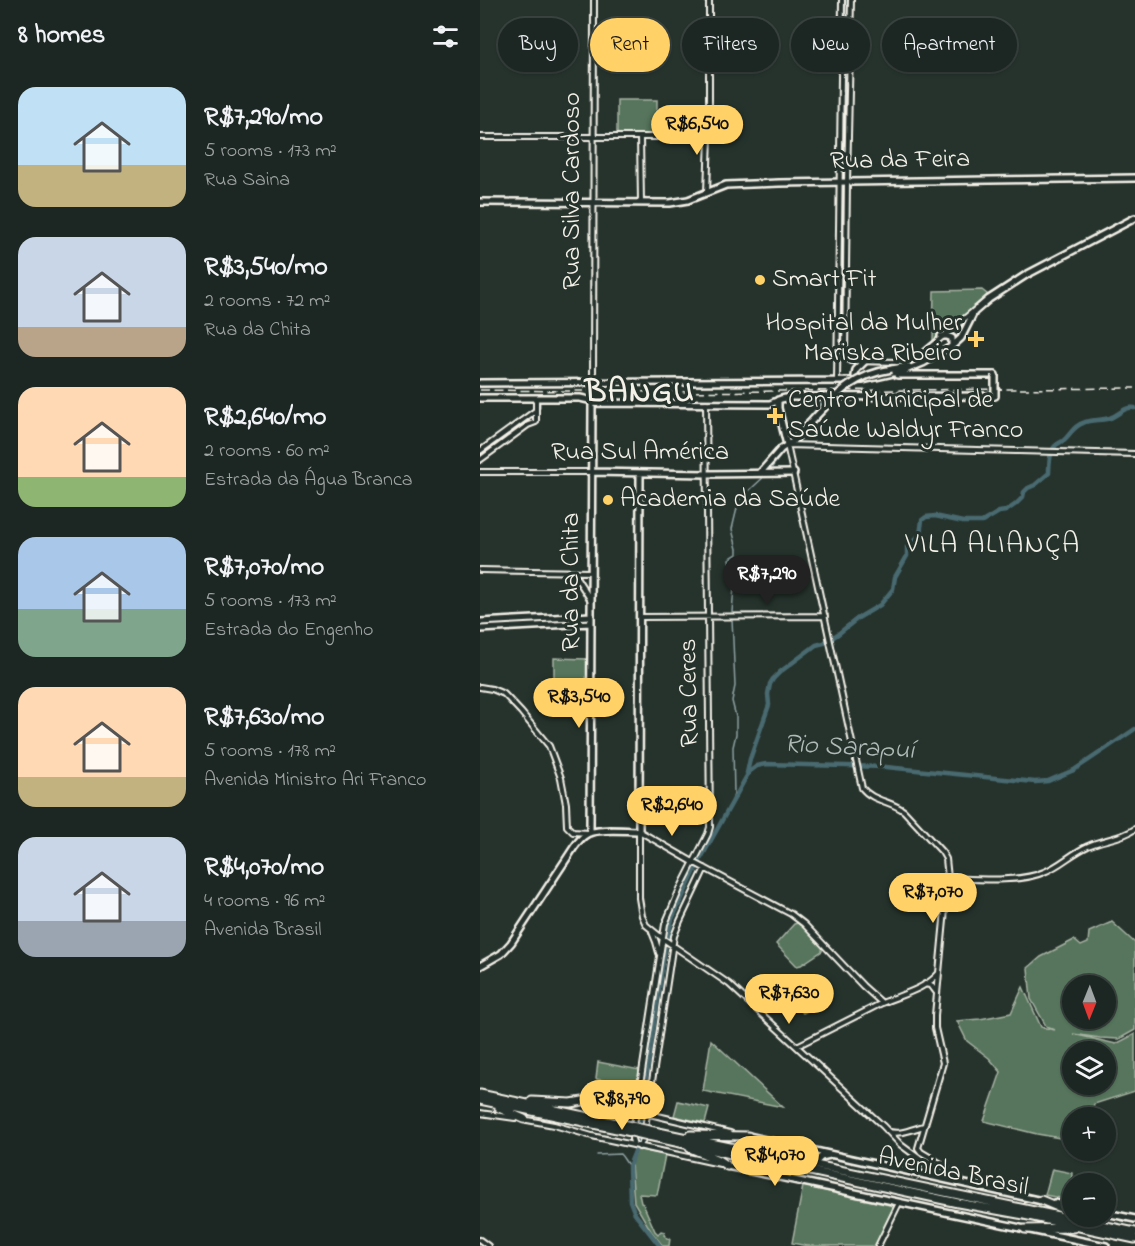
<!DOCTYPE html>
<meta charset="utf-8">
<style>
:root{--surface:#1c2622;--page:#29322f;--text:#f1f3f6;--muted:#a0a5a5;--line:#3a4340;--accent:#ffd166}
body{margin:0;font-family:"Indie Flower",sans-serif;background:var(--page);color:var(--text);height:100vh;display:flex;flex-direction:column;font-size:22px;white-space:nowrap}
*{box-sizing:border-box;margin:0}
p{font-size:20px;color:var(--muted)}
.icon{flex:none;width:33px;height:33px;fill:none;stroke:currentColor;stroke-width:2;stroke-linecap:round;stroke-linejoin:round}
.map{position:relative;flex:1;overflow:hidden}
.drawer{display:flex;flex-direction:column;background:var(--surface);width:480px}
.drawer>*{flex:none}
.top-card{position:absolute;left:18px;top:18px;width:546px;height:54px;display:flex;gap:12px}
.needle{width:39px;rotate:181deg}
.tools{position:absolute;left:582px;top:975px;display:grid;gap:12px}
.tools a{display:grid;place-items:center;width:54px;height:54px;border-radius:50%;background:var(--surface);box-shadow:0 2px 4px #0004,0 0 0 2px var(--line);font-size:30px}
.price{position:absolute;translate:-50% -51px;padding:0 14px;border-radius:21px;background:var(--accent);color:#111;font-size:20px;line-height:39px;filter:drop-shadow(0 2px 3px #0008)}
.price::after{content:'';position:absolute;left:50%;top:36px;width:18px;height:14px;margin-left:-9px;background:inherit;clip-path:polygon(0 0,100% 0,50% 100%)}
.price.selected{background:#222;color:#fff}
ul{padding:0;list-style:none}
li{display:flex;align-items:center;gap:18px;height:150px;padding:0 18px}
li span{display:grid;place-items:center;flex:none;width:168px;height:120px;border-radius:18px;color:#555}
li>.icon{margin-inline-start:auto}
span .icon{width:72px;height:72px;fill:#fffc;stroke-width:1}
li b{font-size:26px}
h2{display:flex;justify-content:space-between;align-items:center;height:72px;padding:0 18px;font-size:26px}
.tag{padding:0 21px;border-radius:27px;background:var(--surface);box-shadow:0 2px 4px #0004,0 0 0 2px var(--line);font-size:21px;line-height:54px}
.tag.selected{background:var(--accent);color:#111}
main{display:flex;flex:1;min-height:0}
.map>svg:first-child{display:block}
.green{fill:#57745c;stroke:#a6b2a2;stroke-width:1.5;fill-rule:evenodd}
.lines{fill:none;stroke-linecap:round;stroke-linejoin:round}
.stream{stroke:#8da0a0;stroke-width:1.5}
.river{stroke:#496a70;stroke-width:4.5}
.minor-casing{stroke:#f4f1e8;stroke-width:8}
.major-casing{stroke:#f4f1e8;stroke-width:10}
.highway-casing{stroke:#f4f1e8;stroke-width:11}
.minor{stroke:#26332d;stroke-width:4}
.major{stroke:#26332d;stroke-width:5}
.highway{stroke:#26332d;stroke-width:7}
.rail{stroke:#f4f1e8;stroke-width:1.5;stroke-dasharray:9 4.5;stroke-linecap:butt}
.major-bridge-casing{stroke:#f4f1e8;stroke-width:10;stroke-linecap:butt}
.highway-bridge-casing{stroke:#f4f1e8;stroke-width:11;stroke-linecap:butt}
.major-bridge{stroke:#26332d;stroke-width:5}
.highway-bridge{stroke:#26332d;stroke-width:7}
.poi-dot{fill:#ffd166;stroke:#26332d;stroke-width:2}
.labels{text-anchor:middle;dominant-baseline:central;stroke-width:6;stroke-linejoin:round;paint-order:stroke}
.street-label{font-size:26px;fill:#f4f1e8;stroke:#26332d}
.poi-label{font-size:26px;fill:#f4f1e8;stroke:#26332d;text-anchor:start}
.water-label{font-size:27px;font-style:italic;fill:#b0bbb8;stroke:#26332d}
.quarter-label{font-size:28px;letter-spacing:1.5px;fill:#f4f1e8;stroke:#26332d}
.district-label{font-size:32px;font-weight:bold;letter-spacing:1.5px;fill:#f4f1e8;stroke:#26332d}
</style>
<main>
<section class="drawer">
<h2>8 homes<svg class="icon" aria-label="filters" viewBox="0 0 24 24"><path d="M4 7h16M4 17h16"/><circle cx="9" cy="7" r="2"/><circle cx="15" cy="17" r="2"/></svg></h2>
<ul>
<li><span style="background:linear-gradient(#bfe0f5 65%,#c2b280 0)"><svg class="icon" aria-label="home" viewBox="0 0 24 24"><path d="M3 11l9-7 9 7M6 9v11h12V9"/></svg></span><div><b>R$7,290/mo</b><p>5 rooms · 173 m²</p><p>Rua Saina</p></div></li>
<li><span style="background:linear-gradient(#c9d6e8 75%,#b9a48a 0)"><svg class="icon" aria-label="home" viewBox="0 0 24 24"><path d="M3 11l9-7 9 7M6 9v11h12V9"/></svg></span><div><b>R$3,540/mo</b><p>2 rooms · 72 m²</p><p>Rua da Chita</p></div></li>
<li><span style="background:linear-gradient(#ffd9b3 75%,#8fb573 0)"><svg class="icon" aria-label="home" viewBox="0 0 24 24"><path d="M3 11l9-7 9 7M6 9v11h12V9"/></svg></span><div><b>R$2,640/mo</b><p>2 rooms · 60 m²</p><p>Estrada da Água Branca</p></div></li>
<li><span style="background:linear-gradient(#a9c7e8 60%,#7fa58c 0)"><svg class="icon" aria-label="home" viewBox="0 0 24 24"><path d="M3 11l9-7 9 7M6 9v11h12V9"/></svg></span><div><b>R$7,070/mo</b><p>5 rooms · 173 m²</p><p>Estrada do Engenho</p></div></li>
<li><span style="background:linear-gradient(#ffd9b3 75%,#c2b280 0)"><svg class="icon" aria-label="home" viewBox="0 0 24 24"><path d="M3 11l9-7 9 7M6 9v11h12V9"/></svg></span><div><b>R$7,630/mo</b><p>5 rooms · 178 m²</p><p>Avenida Ministro Ari Franco</p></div></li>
<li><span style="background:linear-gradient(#c9d6e8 70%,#9aa5b1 0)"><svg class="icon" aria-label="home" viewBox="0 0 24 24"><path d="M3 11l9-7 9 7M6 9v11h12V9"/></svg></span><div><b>R$4,070/mo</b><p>4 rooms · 96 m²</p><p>Avenida Brasil</p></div></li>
</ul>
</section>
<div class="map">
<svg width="655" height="1246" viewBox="0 0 655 1246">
<rect width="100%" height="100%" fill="#26332d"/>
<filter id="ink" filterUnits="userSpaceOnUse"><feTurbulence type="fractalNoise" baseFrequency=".0167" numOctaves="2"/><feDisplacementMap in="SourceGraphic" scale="12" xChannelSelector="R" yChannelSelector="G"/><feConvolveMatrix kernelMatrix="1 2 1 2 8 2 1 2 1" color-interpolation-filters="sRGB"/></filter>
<g filter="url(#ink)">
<!-- green -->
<path class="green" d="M137,100H177V137H137Z
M502,290L507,294L506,298L453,341L454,291Z
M74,658L107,659L108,709L74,708Z
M632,922L655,943V1030L639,1039L620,1038L593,1034L636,1044L655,1034V1091L614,1104L611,1117L592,1118V1140L557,1134L504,1121L521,1072L509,1058L487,1041L477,1021L500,1019L531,1013L543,987L561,1027L575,1030L566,1026L551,999L548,968L561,957L594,940L601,946L608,943L609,932ZM592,986H626V1018H592ZM592,1052H626V1084H592Z
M318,923L343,946L342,951L321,965L317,966L296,944L314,924Z
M341,984L350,1000L323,1013L312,1002Z
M231,1040L303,1107L223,1091Z
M118,1062L160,1070L156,1087L116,1079Z
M198,1101L229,1108L225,1123L194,1116Z
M156,1149L185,1155L177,1195L159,1194L161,1203L163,1204L175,1231L178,1234L181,1231L185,1232L184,1235L188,1239L190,1238L189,1246H183L171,1231L154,1202L151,1163Z
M572,1169L592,1173L590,1200L565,1195Z
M323,1186L414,1206L395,1246H327L312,1243Z"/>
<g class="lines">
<!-- stream -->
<path class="stream" d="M364,179L366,0
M362,284L363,184
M360,375L362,290
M60,408V401
M313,436L344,400
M0,455L49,419
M290,470L302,454
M252,612L254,587L249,559L257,554V549L252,529L259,500L287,474
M252,801L254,794L253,747L256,734V717L252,701L255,686L252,618
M117,1155L140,1154C144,1158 145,1162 149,1166"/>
<!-- river -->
<path class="river" d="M267,773L270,759L289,705L288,694L290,684L293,679L300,672L336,645L344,643L358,634L378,618L400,605L413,589L415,577L427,556V547L440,535L442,520L446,517L455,516L483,522H502L519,512L526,511L536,504L543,497L544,492L548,488L555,485L569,473C569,465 569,453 575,446C578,443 583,442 586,438C592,432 594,426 603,423C611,419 621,421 630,418C639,415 644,406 655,408
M180,1246L155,1214L150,1201L149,1166L155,1151L185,948L192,919L220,860L269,772L277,766L286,764L406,767L555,782L568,781L594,770L655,729"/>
<!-- minor casing -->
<g class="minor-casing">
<path id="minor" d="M371,0L367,182L365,357L371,361L420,362L437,358L496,309
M0,137H229
M160,137L161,202
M227,192L229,137V0
M357,381L362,0
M113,383L114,0
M0,451L55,411
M0,460L48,425L56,422V398
M0,472H112
M0,570L111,572
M93,572L110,599
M160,617L345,616
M0,687L12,689L24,694L41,712L69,746L81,778L86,804L87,826L93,832L108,833
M468,878C495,879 540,883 564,872C580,866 592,853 608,846C623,839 641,839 655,829
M172,932L176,942L179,953
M445,984L451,985L457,993
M317,1046L402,1003
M103,1101L165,1113L250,1133
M0,1113L35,1118
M42,1119L74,1125L112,1136L240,1164
M165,1128L194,936L200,921L225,868
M407,1131C419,1136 432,1129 444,1126
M154,1145L152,1139L156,1111L185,924L200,889L228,834L230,827L226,403
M159,1147L162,1142L164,1136
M433,1171C438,1170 440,1165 441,1161L440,1159L421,1145L403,1126L249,984L182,938L166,925L162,916L159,898V831L213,862L311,914L324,924L383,986L402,1003C420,995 446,989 459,973
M482,1182L463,1165L441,1152L438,1148L463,1063L455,1028V1015L468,878L466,859L462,852L424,811C411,801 392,801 382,788L307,445L655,454
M0,1240L8,1246
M398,1246L419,1203"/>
</g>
<!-- major casing -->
<g class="major-casing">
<path id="major" d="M0,202L190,203L208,200L246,185L299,183L655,178
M461,336H467L472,338V345
M412,369L428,366
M417,375H515
M379,380L375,376L376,370L385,361
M0,383L367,381L382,380L426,370L443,363L471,347L481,338L494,312L509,299L546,275L655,218
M0,398H100L109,400L112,403L290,404L301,399L311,397L515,396
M298,400V408L307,445
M112,472L227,474L314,473
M280,473L301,449L312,442L325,428
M0,622L111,616
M0,629L111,623
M110,833L112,403
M0,966L21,954L31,943L89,855C94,847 100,837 109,833C122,828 145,831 159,831L160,473
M268,1136L562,1201
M338,1160L341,1157L350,1155
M247,1166L626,1246
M574,1203L592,1207
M626,1213L655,1219"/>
</g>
<!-- highway casing -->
<g class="highway-casing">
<path id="highway" d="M0,1094L151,1126
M0,1100L151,1132
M52,1101L91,1103L103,1101
M19,1108L44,1119
M169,1130L655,1232
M210,1135L268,1136
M168,1136L478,1203L544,1215L655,1239
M210,1148L238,1160L247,1166
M561,1200L592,1213
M545,1229L593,1228"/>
</g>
<!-- minor -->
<use href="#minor" class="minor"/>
<!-- major -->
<use href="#major" class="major"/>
<!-- highway -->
<use href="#highway" class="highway"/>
<!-- rail -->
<path class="rail" d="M0,390L185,392L655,388"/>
<!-- major-bridge casing -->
<g class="major-bridge-casing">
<path id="major-bridge" d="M515,375V396
M325,428C354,398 368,376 412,369"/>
</g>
<!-- highway-bridge casing -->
<g class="highway-bridge-casing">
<path id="highway-bridge" d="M151,1126L169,1130
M151,1132L168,1136"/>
</g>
<!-- major-bridge -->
<use href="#major-bridge" class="major-bridge"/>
<!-- highway-bridge -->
<use href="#highway-bridge" class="highway-bridge"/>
</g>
</g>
<!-- markers -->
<g class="poi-dot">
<circle cx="280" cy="280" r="6"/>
<path d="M493 330h6v6h6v6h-6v6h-6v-6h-6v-6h6z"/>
<path d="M292 407h6v6h6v6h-6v6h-6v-6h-6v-6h6z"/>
<circle cx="128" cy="500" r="6"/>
</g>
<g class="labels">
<!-- street labels -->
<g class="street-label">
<text transform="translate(420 161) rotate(-1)">Rua da Feira</text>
<text transform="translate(93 191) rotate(-90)">Rua Silva Cardoso</text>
<text x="160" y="453">Rua Sul América</text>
<text transform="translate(92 582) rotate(-90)">Rua da Chita</text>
<text transform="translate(210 693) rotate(-91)">Rua Ceres</text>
<text transform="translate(473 1173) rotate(12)">Avenida Brasil</text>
</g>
<!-- poi labels -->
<g class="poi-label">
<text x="292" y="280">Smart Fit</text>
<text x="482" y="324" text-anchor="end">Hospital da Mulher<tspan x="482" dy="30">Mariska Ribeiro</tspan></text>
<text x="308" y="401">Centro Municipal de<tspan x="308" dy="30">Saúde Waldyr Franco</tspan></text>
<text x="140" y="500">Academia da Saúde</text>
</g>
<!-- water labels -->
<g class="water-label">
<text transform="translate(369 748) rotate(3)">Rio Sarapuí</text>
</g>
<!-- quarter labels -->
<g class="quarter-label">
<text x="513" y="545">VILA ALIANÇA</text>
</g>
<!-- district labels -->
<g class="district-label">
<text x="160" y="393">BANGU</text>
</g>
</g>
</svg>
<div class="tools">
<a><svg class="needle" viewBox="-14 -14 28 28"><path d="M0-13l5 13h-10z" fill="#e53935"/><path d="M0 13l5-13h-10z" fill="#a0a5a5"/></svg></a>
<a><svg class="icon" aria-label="layers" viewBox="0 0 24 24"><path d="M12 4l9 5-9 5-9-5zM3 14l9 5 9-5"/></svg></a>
<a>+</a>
<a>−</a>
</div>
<b class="price" style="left:217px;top:156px">R$6,540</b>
<b class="price selected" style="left:287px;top:606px">R$7,290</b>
<b class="price" style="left:99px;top:729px">R$3,540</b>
<b class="price" style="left:192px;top:837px">R$2,640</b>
<b class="price" style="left:453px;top:924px">R$7,070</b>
<b class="price" style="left:309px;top:1025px">R$7,630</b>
<b class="price" style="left:142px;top:1131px">R$8,790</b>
<b class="price" style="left:295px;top:1187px">R$4,070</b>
<div class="top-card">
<a class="tag">Buy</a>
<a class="tag selected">Rent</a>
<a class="tag">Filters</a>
<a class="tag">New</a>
<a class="tag">Apartment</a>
</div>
</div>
</main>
